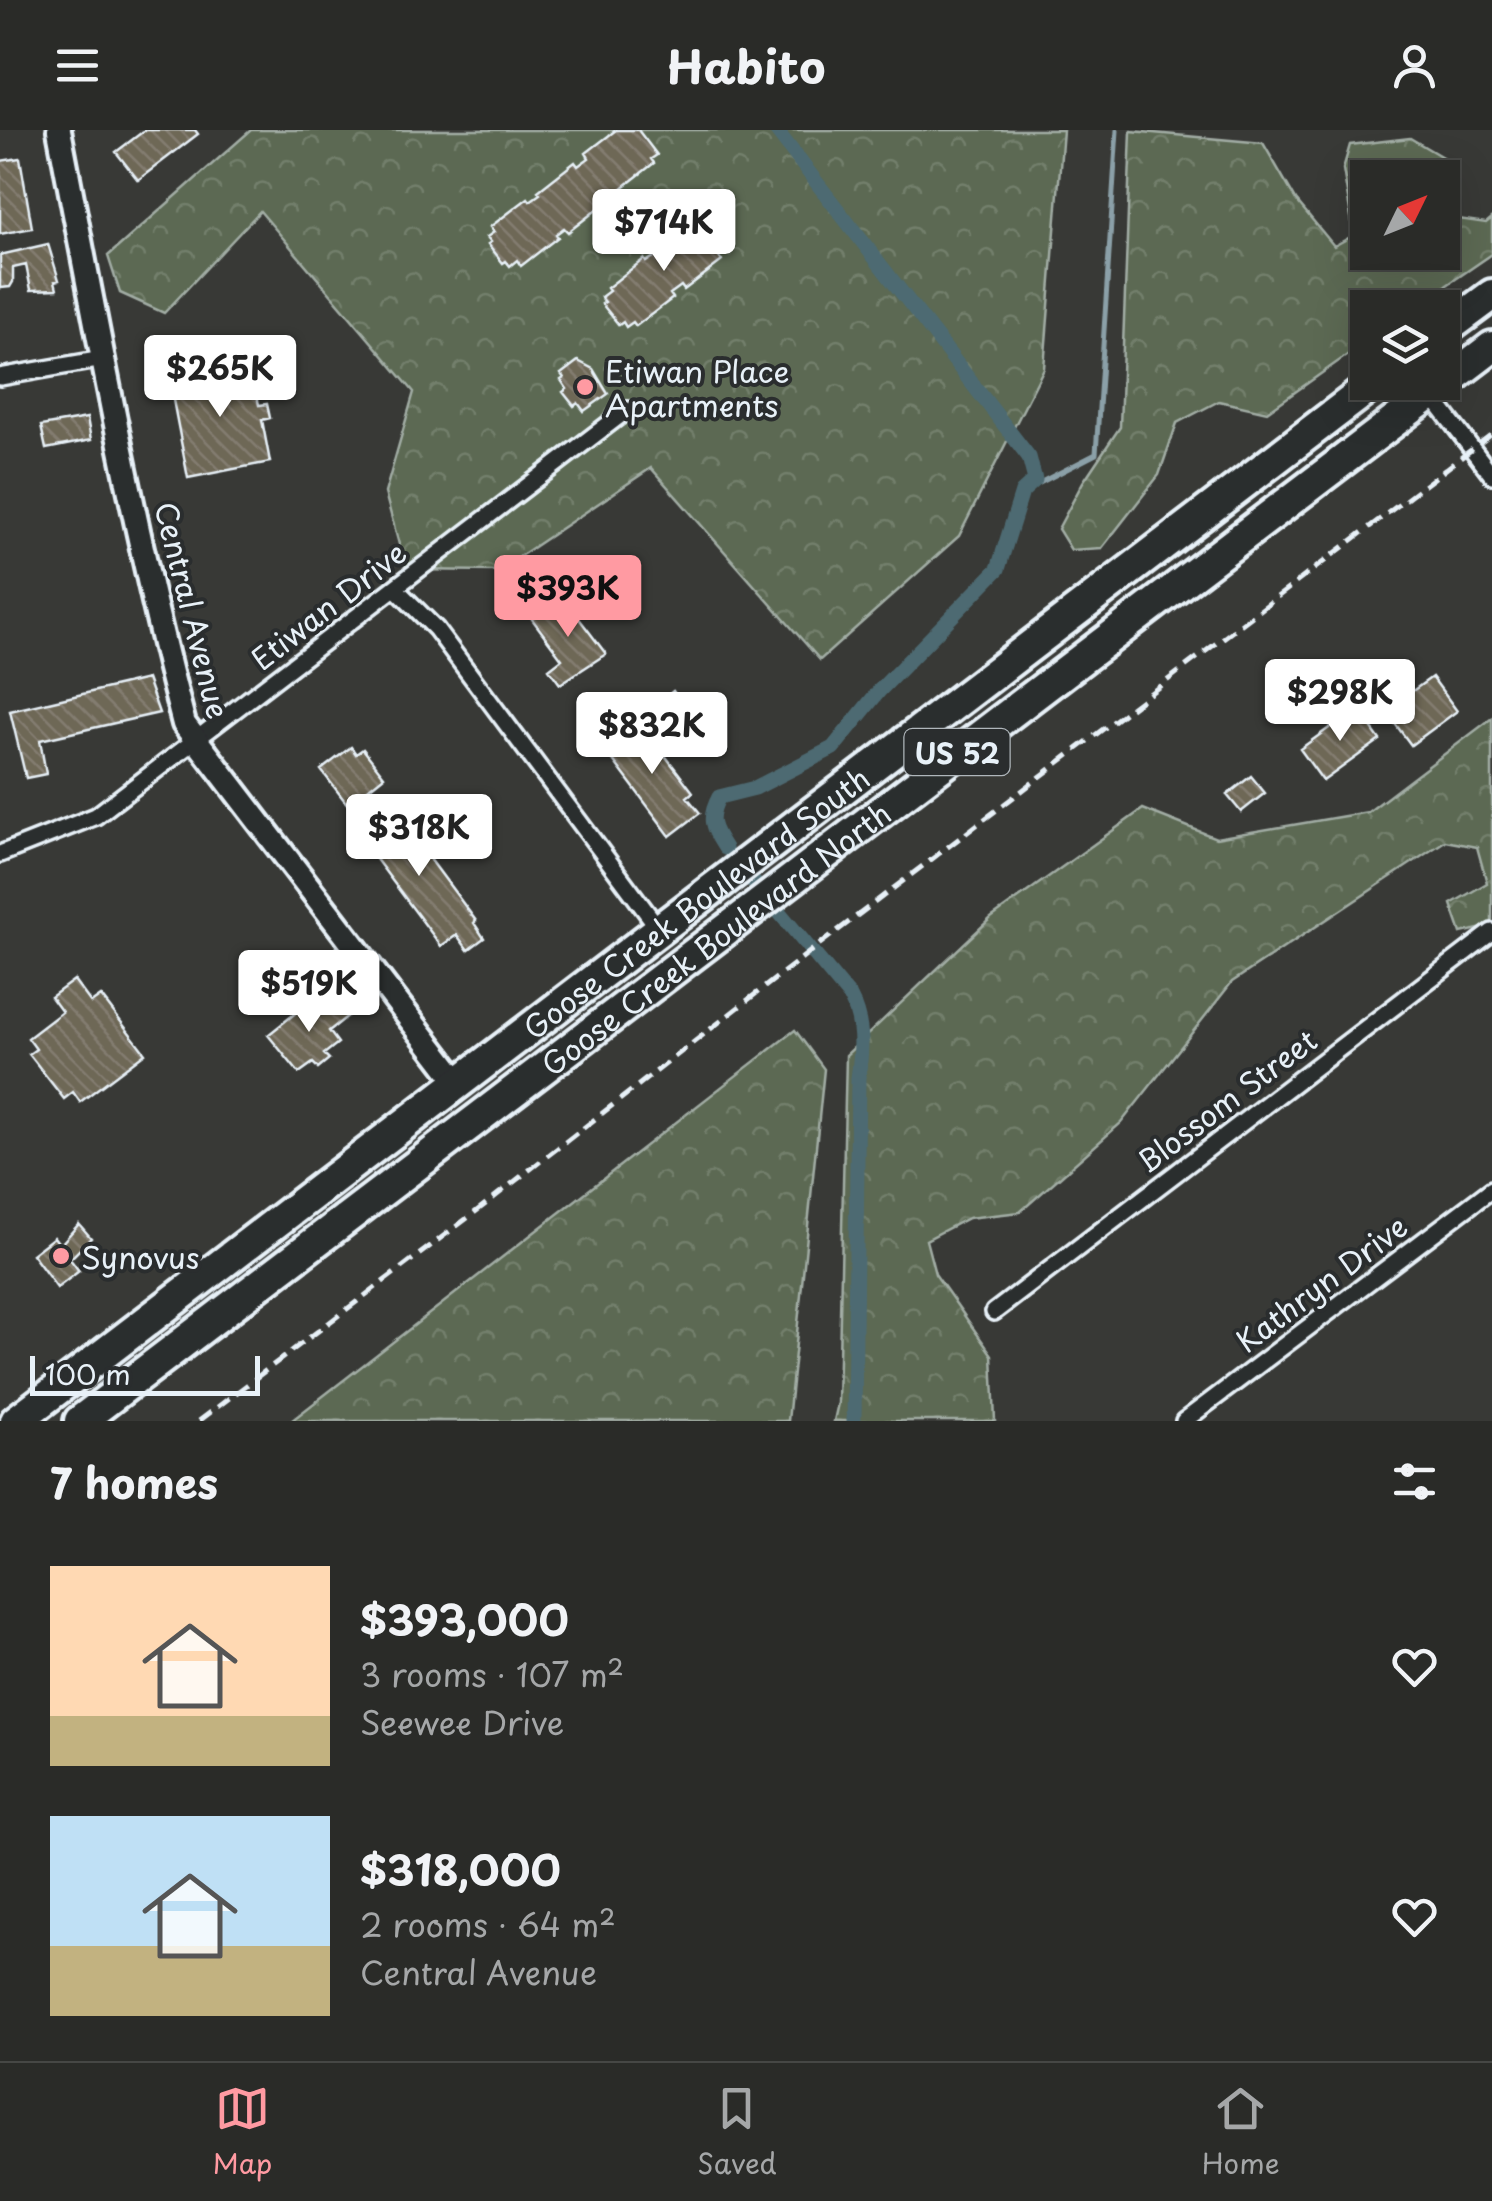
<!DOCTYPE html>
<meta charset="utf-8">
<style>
:root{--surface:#2a2b28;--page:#363734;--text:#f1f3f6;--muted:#a5a7a8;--line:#464745;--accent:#ff9aa2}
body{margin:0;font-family:"Playpen Sans",sans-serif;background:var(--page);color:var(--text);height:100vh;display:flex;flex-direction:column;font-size:38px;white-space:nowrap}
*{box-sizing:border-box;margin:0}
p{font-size:32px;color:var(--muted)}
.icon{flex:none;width:55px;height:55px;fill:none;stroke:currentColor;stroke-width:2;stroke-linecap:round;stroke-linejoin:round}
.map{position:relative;height:1291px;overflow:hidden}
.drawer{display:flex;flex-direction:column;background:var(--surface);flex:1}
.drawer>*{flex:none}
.needle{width:65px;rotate:47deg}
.tools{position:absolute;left:1350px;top:30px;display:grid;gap:20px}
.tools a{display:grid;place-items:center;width:110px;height:110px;border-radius:0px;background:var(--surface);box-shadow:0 10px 40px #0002,0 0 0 2px var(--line);font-size:50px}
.scale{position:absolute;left:30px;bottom:25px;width:230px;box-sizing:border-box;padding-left:10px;border:5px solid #e8f1f8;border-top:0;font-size:28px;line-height:35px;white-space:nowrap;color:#e8f1f8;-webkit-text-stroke:8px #2a2d2e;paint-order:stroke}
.price{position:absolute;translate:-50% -85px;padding:0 22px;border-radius:10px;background:#fff;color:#222;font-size:32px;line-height:65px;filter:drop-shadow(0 2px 5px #0008)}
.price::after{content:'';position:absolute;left:50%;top:60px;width:30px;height:22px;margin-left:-15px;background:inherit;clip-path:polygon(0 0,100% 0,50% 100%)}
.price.on{background:var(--accent);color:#111}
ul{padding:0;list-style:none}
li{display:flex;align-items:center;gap:30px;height:250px;padding:0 50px}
li span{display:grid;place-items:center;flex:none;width:280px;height:200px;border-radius:0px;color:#555}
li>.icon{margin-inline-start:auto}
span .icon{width:120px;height:120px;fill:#fffc;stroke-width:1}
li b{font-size:42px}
h2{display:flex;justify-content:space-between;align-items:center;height:120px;padding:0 50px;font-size:42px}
header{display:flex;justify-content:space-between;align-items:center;height:130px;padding:0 50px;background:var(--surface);font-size:45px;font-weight:700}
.tabs{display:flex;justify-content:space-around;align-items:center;height:140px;border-top:2px solid var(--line);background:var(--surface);font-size:28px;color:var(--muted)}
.tabs a{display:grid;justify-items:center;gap:5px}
.tabs .on{color:var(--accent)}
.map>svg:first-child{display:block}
.forest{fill:url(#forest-crowns);stroke:#a2ada5;stroke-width:2.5;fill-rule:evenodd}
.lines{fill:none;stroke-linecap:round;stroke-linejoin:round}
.stream{stroke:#8ba0a8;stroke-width:5}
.canal{stroke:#4d6a72;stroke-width:15}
.building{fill:url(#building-back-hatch);stroke:#e8f1f8;stroke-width:2.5}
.street-casing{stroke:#e8f1f8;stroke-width:22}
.secondary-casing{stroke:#e8f1f8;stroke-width:30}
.highway-casing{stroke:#e8f1f8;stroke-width:38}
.street{stroke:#2a2d2e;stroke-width:15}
.secondary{stroke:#2a2d2e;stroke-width:22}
.highway{stroke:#2a2d2e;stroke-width:30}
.rail{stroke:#e8f1f8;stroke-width:5;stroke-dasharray:15 8;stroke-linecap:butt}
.poi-dot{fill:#ff9aa2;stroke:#2a2d2e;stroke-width:4}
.labels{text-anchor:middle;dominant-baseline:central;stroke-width:8;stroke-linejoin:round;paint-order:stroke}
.shield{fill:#2a2d2e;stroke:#afb6bb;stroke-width:2.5}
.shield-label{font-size:28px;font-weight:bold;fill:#e8f1f8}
.poi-label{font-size:30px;fill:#e8f1f8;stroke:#2a2d2e;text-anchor:start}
.street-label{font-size:30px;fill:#e8f1f8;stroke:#2a2d2e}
</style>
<header><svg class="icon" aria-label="menu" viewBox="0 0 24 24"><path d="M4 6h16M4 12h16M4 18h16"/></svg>Habito<svg class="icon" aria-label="person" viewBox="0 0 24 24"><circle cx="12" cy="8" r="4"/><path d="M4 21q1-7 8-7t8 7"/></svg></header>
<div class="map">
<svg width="1492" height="1291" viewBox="0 0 1492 1291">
<defs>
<pattern id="forest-crowns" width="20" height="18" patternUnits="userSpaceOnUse" patternTransform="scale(2.5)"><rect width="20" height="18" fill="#5b6952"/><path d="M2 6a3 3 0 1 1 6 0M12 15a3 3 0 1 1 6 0" fill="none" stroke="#737f6c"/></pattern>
<pattern id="building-back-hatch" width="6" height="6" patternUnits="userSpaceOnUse" patternTransform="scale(2.5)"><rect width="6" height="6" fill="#6e6757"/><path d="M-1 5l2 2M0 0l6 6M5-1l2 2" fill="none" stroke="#837d70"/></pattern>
</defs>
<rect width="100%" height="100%" fill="#383936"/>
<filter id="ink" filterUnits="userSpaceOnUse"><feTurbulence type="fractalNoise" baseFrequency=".01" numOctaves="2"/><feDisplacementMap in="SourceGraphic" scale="20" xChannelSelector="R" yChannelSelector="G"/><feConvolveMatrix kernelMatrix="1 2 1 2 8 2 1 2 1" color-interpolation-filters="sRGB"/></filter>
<g filter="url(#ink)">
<!-- forest -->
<path class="forest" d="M251,0H1063L1044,238L959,406L820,530L651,338L498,441L406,440L385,363L414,262L260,81L164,183L120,163L108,126Z
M1131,1L1263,13L1296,70L1334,116L1354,105L1343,39L1350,15L1410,8L1449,31L1458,89L1486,93L1492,88V124L1415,177L1368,178L1367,211L1267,282L1219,271L1177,293L1159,345L1102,418L1071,420L1058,399L1083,352L1120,297ZM1368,48H1442V122H1368Z
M1492,588V796L1461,803L1451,774L1487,753L1477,717L1445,711L1232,852L1121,993L1020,1082L968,1088L926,1110L935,1144L992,1225L995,1291H834L838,1273L846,925L991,788L1143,679L1216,708L1368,682Z
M795,900L824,939L788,1291H291Z"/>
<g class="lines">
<!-- stream -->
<path class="stream" d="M1022,362L1096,324L1117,0"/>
<!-- canal -->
<path class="canal" d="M725,718C712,698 707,689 719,667L755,658L833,618L879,561L998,439L1022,362L1035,350L1029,327L776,0
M750,748L757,756
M774,776L850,867C864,893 862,920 858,948L854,1291"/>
</g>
<!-- building -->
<path class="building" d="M145,0H195L198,4L138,50L116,22Z
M616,0H638L657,25L651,29L654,33L616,63L613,59L604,66L608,71L568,102L564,98L556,104L558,107L521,136L517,130L510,136L506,131L503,133L488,114L491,112L487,107L494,102L490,97L528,68L530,71L540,64L538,61L575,32L578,36L589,28L586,23Z
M20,28L32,98L0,104V31Z
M702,90L706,95L709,92L726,114L722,117L725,121L718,126L722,131L684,160L681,156L670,164L673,168L636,196L633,192L626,197L623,192L619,195L602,174L605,172L601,167L609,161L607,158L644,129L646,132L657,125L654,121L692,92L695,96Z
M48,114L59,150L55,151L57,159L31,160L26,135L13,138V152L10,157L0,158V125Z
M578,231L593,239L608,264L584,281L578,273L574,276L563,262L567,259L561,250L564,248L561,244Z
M250,233L259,275L267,274L270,288L262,290L270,332L188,348L169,249Z
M87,288L91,310L46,319L41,296Z
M562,466L606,524L560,554L549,539L562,529L532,489Z
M1432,547L1457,581L1411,615L1376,568L1394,554L1404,567Z
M147,549L159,583L40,610L46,644L26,648L10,581Z
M673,561L690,584L676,594L659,572Z
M1357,578L1380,610L1323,651L1300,619Z
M629,592L639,602L644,598L693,662L687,667L700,683L670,706L601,614Z
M351,617L356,624L363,619L384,646L348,675L321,640Z
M1251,646L1265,663L1241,682L1227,665Z
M390,675L476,791L474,793L484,808L468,820L457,805L441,816L355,701Z
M74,850L91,873L101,866L145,923L80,972L73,962L64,969L29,924L36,919L28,908L62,882L51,867Z
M334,867L349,885L329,901L338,913L324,924L329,929L318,938L313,933L299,943L268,905L308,873L315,882Z
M79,1094L91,1108L70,1129L79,1141L57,1158L32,1124L54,1107L60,1115Z"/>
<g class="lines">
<!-- street casing -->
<g class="street-casing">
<path id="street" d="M0,247L103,229
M1430,264L1492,345
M395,458L436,499L659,799
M0,724L96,686L627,280
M994,1182L1492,802
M1184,1291L1492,1059"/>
</g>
<!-- secondary casing -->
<g class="secondary-casing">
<path id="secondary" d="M59,0C97,198 133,399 184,594L459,953"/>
</g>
<!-- highway casing -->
<g class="highway-casing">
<g id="highway">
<path d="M1442,202L1492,165"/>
<path id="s1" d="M16,1291L1376,252"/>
<path id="s2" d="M80,1291L1492,217"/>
</g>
</g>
<!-- street -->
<use href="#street" class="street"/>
<!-- secondary -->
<use href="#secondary" class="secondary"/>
<!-- highway -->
<use href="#highway" class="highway"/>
<!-- rail -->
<path class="rail" d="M199,1291L474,1083L816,817L1492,304"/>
</g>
</g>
<!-- markers -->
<g class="poi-dot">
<circle cx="585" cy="257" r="10"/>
<circle cx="61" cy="1126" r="10"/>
</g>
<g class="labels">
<!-- shield labels -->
<rect class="shield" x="904.5" y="599" width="105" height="46" rx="8"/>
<g class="shield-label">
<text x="957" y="622">US 52</text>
</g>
<!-- poi labels -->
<g class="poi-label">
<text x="605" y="240">Etiwan Place<tspan x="605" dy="34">Apartments</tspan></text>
<text x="81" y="1126">Synovus</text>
</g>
<!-- street labels -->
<g class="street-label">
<text transform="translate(328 475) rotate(-38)">Etiwan Drive</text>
<text transform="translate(193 480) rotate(76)">Central Avenue</text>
<text stroke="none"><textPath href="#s1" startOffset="855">Goose Creek Boulevard South</textPath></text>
<text stroke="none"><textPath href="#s2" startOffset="798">Goose Creek Boulevard North</textPath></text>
<text transform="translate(1226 970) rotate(-37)">Blossom Street</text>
<text transform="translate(1321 1153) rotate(-37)">Kathryn Drive</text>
</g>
</g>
</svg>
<div class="tools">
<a><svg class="needle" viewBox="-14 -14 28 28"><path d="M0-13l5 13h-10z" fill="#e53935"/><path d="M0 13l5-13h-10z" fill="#a5a7a8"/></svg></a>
<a><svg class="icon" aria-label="layers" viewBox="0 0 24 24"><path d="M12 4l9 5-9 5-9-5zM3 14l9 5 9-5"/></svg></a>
</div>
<div class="scale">100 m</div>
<b class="price" style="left:664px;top:144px">$714K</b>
<b class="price" style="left:220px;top:290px">$265K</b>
<b class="price on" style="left:568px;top:510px">$393K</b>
<b class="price" style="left:1340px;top:614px">$298K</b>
<b class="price" style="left:652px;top:647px">$832K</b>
<b class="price" style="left:419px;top:749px">$318K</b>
<b class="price" style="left:309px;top:905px">$519K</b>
</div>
<section class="drawer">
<h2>7 homes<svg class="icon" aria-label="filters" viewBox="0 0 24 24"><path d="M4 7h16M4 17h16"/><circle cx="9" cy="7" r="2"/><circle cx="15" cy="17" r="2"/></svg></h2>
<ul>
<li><span style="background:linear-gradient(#ffd9b3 75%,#c2b280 0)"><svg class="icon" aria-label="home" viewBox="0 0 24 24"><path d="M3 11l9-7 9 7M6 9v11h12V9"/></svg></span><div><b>$393,000</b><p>3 rooms · 107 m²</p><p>Seewee Drive</p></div><svg class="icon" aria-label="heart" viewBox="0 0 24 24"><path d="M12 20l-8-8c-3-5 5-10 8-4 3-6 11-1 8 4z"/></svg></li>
<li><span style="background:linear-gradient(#bfe0f5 65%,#c2b280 0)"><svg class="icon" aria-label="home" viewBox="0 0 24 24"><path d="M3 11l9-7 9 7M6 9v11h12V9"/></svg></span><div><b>$318,000</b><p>2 rooms · 64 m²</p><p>Central Avenue</p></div><svg class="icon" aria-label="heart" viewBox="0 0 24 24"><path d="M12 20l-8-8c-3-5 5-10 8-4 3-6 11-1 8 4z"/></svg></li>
</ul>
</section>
<nav class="tabs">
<a class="on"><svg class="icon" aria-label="map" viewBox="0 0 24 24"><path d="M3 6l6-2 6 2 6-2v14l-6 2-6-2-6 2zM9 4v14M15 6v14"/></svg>Map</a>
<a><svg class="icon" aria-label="saved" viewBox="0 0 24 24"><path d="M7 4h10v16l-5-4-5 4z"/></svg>Saved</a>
<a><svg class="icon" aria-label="home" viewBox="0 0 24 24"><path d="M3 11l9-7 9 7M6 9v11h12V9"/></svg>Home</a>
</nav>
